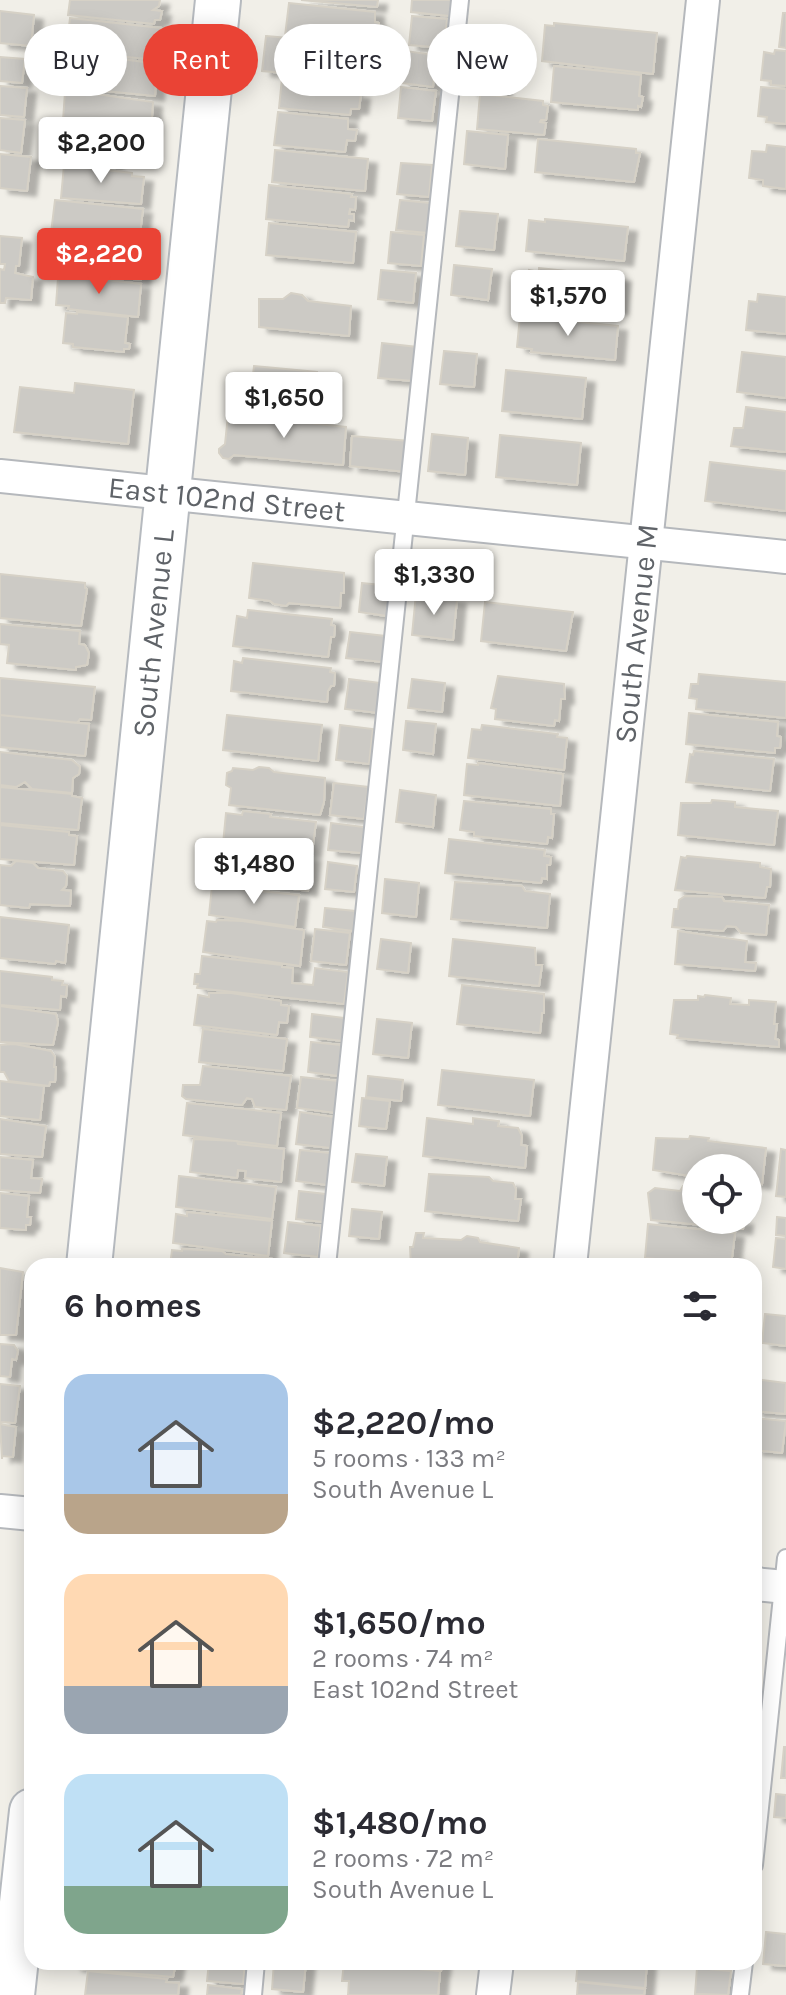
<!DOCTYPE html>
<meta charset="utf-8">
<style>
:root{--surface:#fff;--page:#f7f7f7;--text:#2b2b33;--muted:#7c7c81;--accent:#ea4335}
body{margin:0;font-family:Karla,sans-serif;background:var(--page);color:var(--text);height:100vh;display:flex;flex-direction:column;font-size:30px;white-space:nowrap}
*{box-sizing:border-box;margin:0}
p{font-size:26px;color:var(--muted)}
.icon{flex:none;width:44px;height:44px;fill:none;stroke:currentColor;stroke-width:2;stroke-linecap:round;stroke-linejoin:round}
.map{position:relative;flex:1;overflow:hidden}
.side{position:absolute;left:24px;top:1258px;width:738px;height:712px;display:flex;flex-direction:column;background:var(--surface);border-radius:24px;box-shadow:0 4px 20px #0003}
.side>*{flex:none}
.banner{position:absolute;left:24px;top:24px;width:738px;height:72px;display:flex;gap:16px}
.controls{position:absolute;left:682px;top:1154px;display:grid;gap:16px}
.controls a{display:grid;place-items:center;width:80px;height:80px;border-radius:50%;background:var(--surface);box-shadow:0 4px 20px #0003;font-size:40px}
.price{position:absolute;translate:-50% -68px;padding:0 18px;border-radius:8px;background:#fff;color:#222;font-size:26px;line-height:52px;filter:drop-shadow(0 2px 4px #0008)}
.price::after{content:'';position:absolute;left:50%;top:48px;width:24px;height:18px;margin-left:-12px;background:inherit;clip-path:polygon(0 0,100% 0,50% 100%)}
.price.selected{background:var(--accent);color:#fff}
ul{padding:0;list-style:none}
li{display:flex;align-items:center;gap:24px;height:200px;padding:0 40px}
li span{display:grid;place-items:center;flex:none;width:224px;height:160px;border-radius:24px;color:#555}
li>.icon{margin-inline-start:auto}
span .icon{width:96px;height:96px;fill:#fffc;stroke-width:1}
li b{font-size:34px}
h2{display:flex;justify-content:space-between;align-items:center;height:96px;padding:0 40px;font-size:34px}
.pill{padding:0 28px;border-radius:36px;background:var(--surface);box-shadow:0 4px 20px #0003;font-size:28px;line-height:72px}
.pill.selected{background:var(--accent);color:#fff}
.map>svg:first-child{display:block}
.building{fill:#cccac5;stroke:#d6d1c6;stroke-width:2;filter:url(#shadow)}
.lines{fill:none;stroke-linecap:round;stroke-linejoin:round}
.lane-casing{stroke:#b5b8bc;stroke-width:20}
.street-casing{stroke:#b5b8bc;stroke-width:36}
.secondary-casing{stroke:#b6babf;stroke-width:48}
.lane{stroke:#fff;stroke-width:16}
.street{stroke:#fff;stroke-width:32}
.secondary{stroke:#fff;stroke-width:44}
.labels{text-anchor:middle;dominant-baseline:central;stroke-width:8;stroke-linejoin:round;paint-order:stroke}
.street-label{font-size:30px;fill:#5f6368;stroke:#fff}
</style>
<div class="map">
<svg width="786" height="1995" viewBox="0 0 786 1995">
<defs>
<filter id="shadow"><feDropShadow dx="9" dy="5" stdDeviation="2" flood-color="#0004"/></filter>
</defs>
<rect width="100%" height="100%" fill="#f1efe8"/>
<!-- building -->
<path class="building" d="M70,0H160L159,6L153,10L162,11L160,20H155L154,24L68,15Z
M301,0H378L377,7Z
M412,0H451L449,16L411,12Z
M289,3L375,12V22L379,23V30L374,29L372,44L285,36Z
M0,11L34,15L31,46L0,43Z
M783,13H786V48L779,47Z
M412,16L447,19L444,48L409,45Z
M70,18L161,28L157,60L66,51Z
M554,23L657,33L653,74L542,61L545,25L554,26Z
M266,36L311,40L310,44L326,45L327,40L349,42L348,52L377,54L376,67L369,66L368,82L343,79V75L308,72L307,75L262,71Z
M775,50L786,51V86L771,85V81L761,80L764,52L774,54Z
M405,51L436,55L433,87L401,83Z
M68,52L159,64L160,80H156L155,96L64,87Z
M0,57L25,59L22,83L0,81Z
M473,60L505,64L502,94L470,91Z
M554,66L641,75L639,96L643,97L641,107L638,106V110L551,102Z
M282,78L353,84L352,93L361,94L359,109H351L350,115L279,108Z
M0,86L27,88L24,117L0,115Z
M401,87L436,91L432,121L398,118Z
M761,87L786,89V124L766,122L767,117L758,116Z
M74,91L153,102L151,131L70,125L71,122L63,121L65,92Z
M480,94L543,101V105L548,106L546,120H541L540,122L546,123L544,135L477,129Z
M278,112L348,119V129L357,130L355,141L347,140L345,152L274,145Z
M0,118L25,120L21,153L0,150Z
M62,130L117,134L116,147L122,148L120,158L115,157L114,165L59,159Z
M467,131L508,135L505,169L464,164Z
M538,139L636,149V153H640L634,182L535,172Z
M767,145L786,147V189L763,186V180L749,178L752,151L766,152Z
M275,150L368,159L365,191L272,182Z
M0,154L31,157L27,191L0,188Z
M401,163L432,165L429,197L397,194Z
M64,165L132,173V176L144,177L141,204L61,198Z
M269,185L352,194L351,197H356L355,210L350,209L349,214H354V221L349,220L348,227L266,219Z
M55,200L143,209L139,242L51,233Z
M400,200L430,203L428,233L396,230Z
M460,211L498,214L494,250L456,246Z
M545,219L628,227L624,261L526,251L529,220L545,222Z
M269,223L356,232L353,263L266,255Z
M391,232L424,235L421,266L388,263Z
M0,236L22,238L19,266H16L15,273L33,277L31,300L6,298L5,303H0V269L4,270L5,264H0Z
M65,238L145,246L148,261L143,266L141,280L61,271Z
M454,265L492,269L488,300L451,295Z
M539,268L622,277L619,310L525,299L529,270L539,272Z
M381,270L416,273L413,303L378,299Z
M72,276L141,284L138,317L68,309L69,306L56,305L58,278L72,279Z
M291,293L302,295L308,301L351,306L349,336L259,327V299H283Z
M758,294L786,297V334L746,330L749,301L757,302Z
M77,312L128,317L125,343L130,344L129,349H124V352L73,347V344L63,343L66,313L77,314Z
M520,316L618,326L615,360L531,352L532,349L517,347Z
M382,343L417,347L413,381L378,378Z
M444,351L477,354L474,387L440,384Z
M742,352L786,357V398L737,392Z
M254,366L317,372L314,408L250,401Z
M506,370L586,378L582,419L502,411Z
M75,383L134,390L128,444L14,432L20,387L74,393Z
M746,407L786,412V452L731,446L734,428H743Z
M228,415L346,427L343,465L234,455L229,459L223,458L219,453V449L225,444Z
M432,434L468,438L465,475L428,471Z
M500,435L581,443L577,485L496,477Z
M352,436L409,441L406,472L350,466Z
M710,462L786,471V511L705,501Z
M253,563L344,573V593H341L340,608L289,603L286,606L274,604L270,601L249,598Z
M0,574L85,583V588L87,589L81,626L0,618Z
M362,583L390,586L387,616L359,612Z
M416,594L457,599L453,640L412,635Z
M485,602L573,612L566,651L481,641Z
M248,610L332,619L331,625L335,626L334,637H331L328,657L233,646L237,616L247,618Z
M0,624L80,631L79,644L85,645L89,653L87,665L76,667V670L7,663L9,645L0,644Z
M350,632L385,636L382,662L346,658Z
M243,658L331,668L330,672L335,673L334,686H331L328,691L327,702L231,691L234,661L242,663Z
M699,674L786,682V718L696,709L697,699L689,698L691,684H698Z
M498,676L564,684L565,699H561L559,721L555,720L554,726L495,719L496,709L491,708Z
M0,678L95,687L91,720L80,719L77,723L0,715Z
M349,679L381,683L378,713L345,709Z
M412,679L445,683L442,712L408,708Z
M689,713L778,722L777,736L781,737L780,748H775V753L686,744Z
M0,715L89,724L85,756L0,747Z
M227,715L322,725L318,761L223,750Z
M406,721L436,724L433,754L403,750Z
M340,725L373,729L369,764L336,760Z
M482,725L558,734L557,737L567,738L564,770L468,758L472,729L481,730Z
M694,751L774,759L770,791L686,782L690,754L693,755Z
M0,752L72,760L80,767L79,774L73,778L72,793L32,789L25,782L16,787L0,785Z
M478,763L563,774L560,806L464,795L467,764L478,765Z
M259,767L269,768L274,772L325,778L324,802L320,815L229,805L231,788L226,785L227,773L232,771L233,768L253,770Z
M334,783L368,787L364,819L330,815Z
M0,787L72,794V796L82,798L78,830L0,823Z
M400,790L436,795L433,827L396,822Z
M712,800L735,802V807L778,811L774,845L678,835L681,803H711Z
M464,801L551,809V814H554L552,838L548,837L547,844L474,836V832L460,830Z
M243,811L271,814L270,817L316,822L312,853L284,850L279,844L272,843L266,849L223,844L226,813L242,815Z
M331,823L364,827L361,853L328,850Z
M0,825L69,832V835L77,836L74,865L0,859Z
M449,839L545,850L544,856L551,857L550,865H547V879L542,878L541,883L445,873Z
M213,848L244,850L249,848L312,856L308,891L209,878Z
M687,856L760,863V867L771,869L770,887H767L765,898L675,890L681,857L686,858Z
M16,861L33,863L38,868L63,871L67,876L66,886L62,890L71,891L70,906L30,904L29,908L0,905V865L11,866Z
M328,862L357,866L354,892L325,889Z
M385,879L419,883L416,917L382,913Z
M455,882L522,886L525,891L550,894L547,928L451,919Z
M212,886L299,895L295,927L209,915Z
M685,896L722,897L724,901L769,905L766,935L741,933L736,927L727,926L723,931L672,927L674,909H678L679,900Z
M325,908L355,911L353,931L323,927Z
M0,917L69,925L65,963L56,961L55,964L0,958Z
M217,920L242,921L304,930L300,966L203,952L207,921L216,922Z
M315,929L350,933L346,965L311,961Z
M678,931L747,941L745,962L756,963L755,971L675,964Z
M381,939L411,943L408,973L377,969Z
M453,939L535,948L536,965H542L539,986L449,976Z
M202,956L282,965V967L293,968L292,983L313,985L315,968L348,972L344,1004L197,988L198,984H194L195,974H200Z
M0,971L52,977V980L63,981L62,985H67L66,997L61,996L60,1010L0,1005Z
M462,985L544,994V1013H542L540,1033L457,1024Z
M209,993H231L281,1001V1005L289,1006L287,1023L279,1022L277,1035L194,1025L198,995L209,997Z
M705,995L731,998L730,1004L749,1005V1000L776,1002L774,1024H777L775,1039L779,1040V1047L677,1038L678,1035L670,1034L674,1000H698V996L704,997Z
M0,1006L56,1014L58,1022L53,1045L0,1042Z
M312,1014L345,1018L342,1041L310,1037Z
M377,1019L412,1023L408,1058L373,1054Z
M203,1029L287,1039L283,1071L199,1062Z
M311,1042L341,1045L338,1076L308,1072Z
M14,1044L51,1051L55,1057L54,1067H56L55,1082H50L49,1086L9,1081L4,1072H0V1045Z
M203,1066L291,1076L286,1110L255,1107L252,1099L247,1098L242,1105L186,1099L182,1096L183,1085H200Z
M442,1070L534,1080L530,1116L438,1105Z
M368,1076L403,1080L401,1101L366,1097Z
M301,1077L339,1081L336,1113L297,1108Z
M0,1081L44,1086L40,1120L0,1116Z
M362,1098L390,1101L386,1129L359,1126Z
M187,1103L281,1113L277,1146L183,1135Z
M300,1112L334,1117L330,1148L296,1144Z
M427,1118L473,1124V1118L499,1121L498,1126L518,1128L522,1136L521,1145L527,1146L525,1168L423,1156Z
M0,1119L46,1126L42,1157L0,1154Z
M690,1136L709,1138L708,1141L766,1148L762,1184L748,1182V1168H696V1177L653,1170L656,1138L689,1139Z
M194,1139L237,1141L238,1144L284,1149L281,1182L245,1178L246,1171L238,1170L237,1178L190,1172Z
M781,1149L786,1150V1197L776,1196Z
M300,1150L330,1153L327,1185L296,1181Z
M356,1154L387,1157L384,1186L352,1182Z
M0,1157L33,1160L31,1178L42,1179L40,1193L0,1190Z
M429,1174L489,1177L493,1181L513,1183L516,1189L515,1199H521L518,1221L425,1211Z
M179,1176L276,1187L272,1219L176,1207Z
M683,1186L694,1187L696,1191V1220H744L743,1229L651,1220L648,1193L655,1188L680,1191Z
M299,1191L326,1194L323,1222L296,1219Z
M0,1193L29,1196L27,1217H31L30,1225H26V1230L0,1228Z
M352,1209L382,1212L379,1239L349,1236Z
M187,1212L272,1221L268,1256L173,1243L176,1214L187,1216Z
M777,1217L786,1218V1236L776,1235Z
M288,1222L321,1226L318,1257L284,1253Z
M648,1224L735,1233L731,1266L645,1258Z
M416,1233H424L423,1238L461,1240L467,1236L478,1238L480,1242L519,1248L517,1266H411L410,1247H413Z
M776,1238L786,1239V1269L773,1267Z
M182,1249L222,1251L226,1254L272,1259V1266H170L172,1250L182,1251Z
M647,1259L718,1266H646Z
M0,1268L23,1272L16,1335H0Z
M765,1314L786,1316V1346L762,1343Z
M0,1344L14,1345L18,1351L16,1360L12,1359L10,1377L0,1376Z
M754,1379L786,1383L785,1414L754,1411Z
M0,1384L20,1386L15,1423L0,1422Z
M754,1418L786,1421L782,1453L754,1450Z
M0,1424L16,1427L13,1457L2,1456V1459Z
M784,1747H786V1778H781Z
M776,1794L786,1795V1818L774,1817Z
M766,1932L786,1934V1966L763,1964Z
M74,1962H176L173,1977L82,1969V1967L73,1966Z
M209,1962H245L243,1984L207,1981Z
M274,1962H306L303,1992L272,1989Z
M344,1962L440,1971L438,1995H348L349,1981H342Z
M363,1962H442L441,1971Z
M578,1962H647L645,1988L576,1981Z
M697,1968L731,1971L728,1995L695,1994Z
M88,1971L167,1979L166,1982L179,1983L178,1995H85Z
M578,1982L645,1989L644,1995H577Z
M208,1985L242,1989L241,1995H207Z"/>
<g class="lines">
<!-- lane casing -->
<g class="lane-casing">
<path id="lane" d="M327,1266L460,0
M754,1865L786,1558
M253,1995L256,1962
M740,1995L744,1962"/>
</g>
<!-- street casing -->
<g class="street-casing">
<g id="street">
<path id="s1" d="M0,476L786,557"/>
<path id="s2" d="M570,1266L703,0"/>
<path d="M0,1511L32,1514"/>
<path d="M754,1584L786,1587"/>
<path d="M493,1995L497,1962"/>
</g>
</g>
<!-- secondary casing -->
<g class="secondary-casing">
<g id="secondary">
<path id="s3" d="M89,1266L218,0"/>
<path d="M12,1995L32,1811"/>
</g>
</g>
<!-- lane -->
<use href="#lane" class="lane"/>
<!-- street -->
<use href="#street" class="street"/>
<!-- secondary -->
<use href="#secondary" class="secondary"/>
</g>
<g class="labels">
<!-- street labels -->
<g class="street-label">
<text stroke="none"><textPath href="#s1" startOffset="228">East 102nd Street</textPath></text>
<text stroke="none"><textPath href="#s3" startOffset="636">South Avenue L</textPath></text>
<text stroke="none"><textPath href="#s2" startOffset="636">South Avenue M</textPath></text>
</g>
</g>
</svg>
<div class="controls">
<a><svg class="icon" aria-label="locate" viewBox="0 0 24 24"><circle cx="12" cy="12" r="6"/><path d="M12 2v4M12 18v4M2 12h4M18 12h4"/></svg></a>
</div>
<b class="price" style="left:101px;top:185px">$2,200</b>
<b class="price selected" style="left:99px;top:296px">$2,220</b>
<b class="price" style="left:568px;top:338px">$1,570</b>
<b class="price" style="left:284px;top:440px">$1,650</b>
<b class="price" style="left:434px;top:617px">$1,330</b>
<b class="price" style="left:254px;top:906px">$1,480</b>
<div class="banner">
<a class="pill">Buy</a>
<a class="pill selected">Rent</a>
<a class="pill">Filters</a>
<a class="pill">New</a>
</div>
<section class="side">
<h2>6 homes<svg class="icon" aria-label="filters" viewBox="0 0 24 24"><path d="M4 7h16M4 17h16"/><circle cx="9" cy="7" r="2"/><circle cx="15" cy="17" r="2"/></svg></h2>
<ul>
<li><span style="background:linear-gradient(#a9c7e8 75%,#b9a48a 0)"><svg class="icon" aria-label="home" viewBox="0 0 24 24"><path d="M3 11l9-7 9 7M6 9v11h12V9"/></svg></span><div><b>$2,220/mo</b><p>5 rooms · 133 m²</p><p>South Avenue L</p></div></li>
<li><span style="background:linear-gradient(#ffd9b3 70%,#9aa5b1 0)"><svg class="icon" aria-label="home" viewBox="0 0 24 24"><path d="M3 11l9-7 9 7M6 9v11h12V9"/></svg></span><div><b>$1,650/mo</b><p>2 rooms · 74 m²</p><p>East 102nd Street</p></div></li>
<li><span style="background:linear-gradient(#bfe0f5 70%,#7fa58c 0)"><svg class="icon" aria-label="home" viewBox="0 0 24 24"><path d="M3 11l9-7 9 7M6 9v11h12V9"/></svg></span><div><b>$1,480/mo</b><p>2 rooms · 72 m²</p><p>South Avenue L</p></div></li>
</ul>
</section>
</div>
